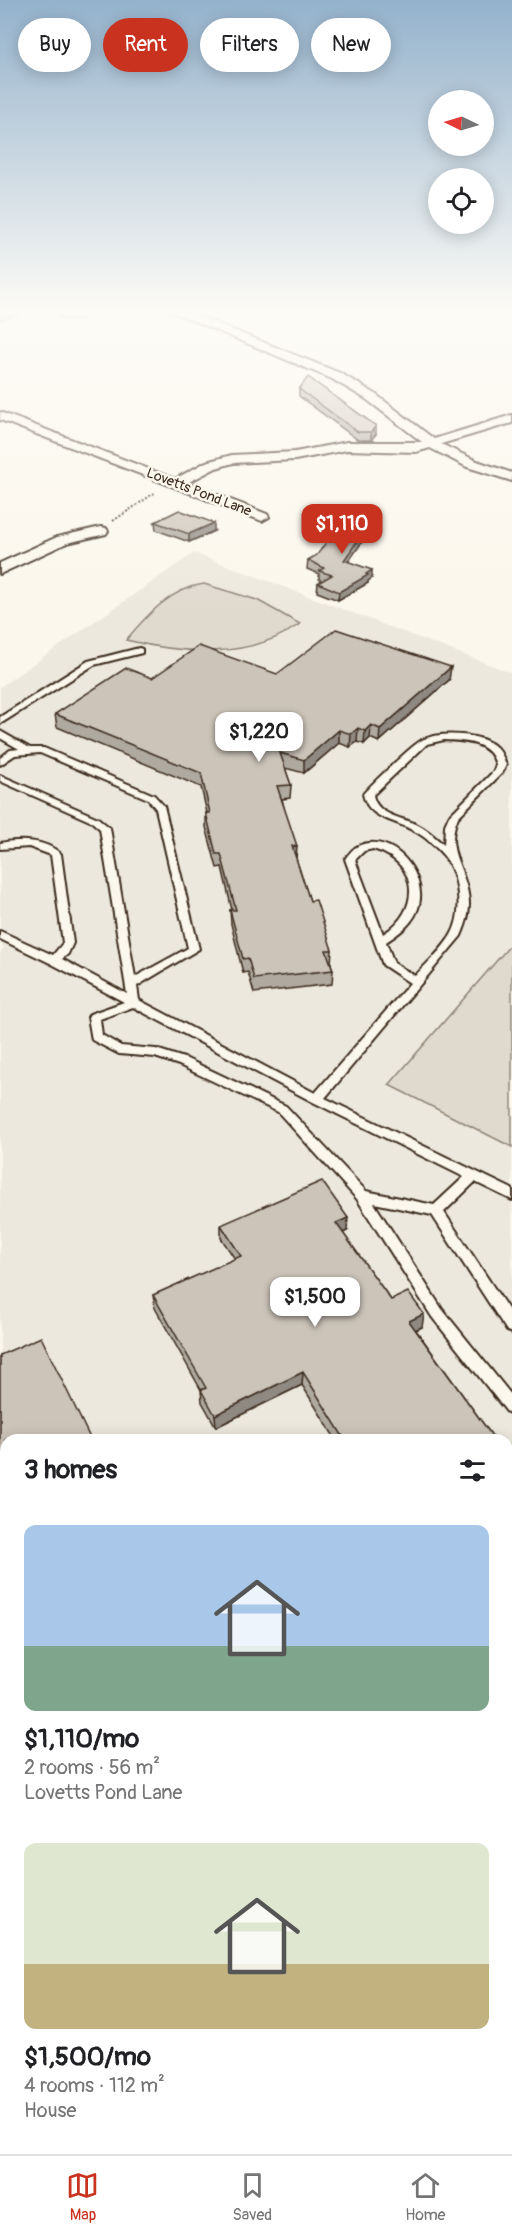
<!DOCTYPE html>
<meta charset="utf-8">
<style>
:root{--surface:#fff;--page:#f2f2f2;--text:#202124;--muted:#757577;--line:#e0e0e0;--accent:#c8321e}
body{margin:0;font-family:Pangolin,sans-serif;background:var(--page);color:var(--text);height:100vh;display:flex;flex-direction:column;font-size:22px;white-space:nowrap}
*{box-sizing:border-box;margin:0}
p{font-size:20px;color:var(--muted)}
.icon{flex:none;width:33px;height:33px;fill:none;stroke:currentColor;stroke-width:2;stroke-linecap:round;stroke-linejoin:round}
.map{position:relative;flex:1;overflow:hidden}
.panel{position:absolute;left:0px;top:1434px;width:513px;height:720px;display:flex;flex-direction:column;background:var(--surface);border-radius:18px 18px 0 0;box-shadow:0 3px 15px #0003}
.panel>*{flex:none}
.guide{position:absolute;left:18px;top:18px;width:477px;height:54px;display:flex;gap:12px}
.needle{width:39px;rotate:275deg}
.tools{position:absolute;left:428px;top:90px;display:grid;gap:12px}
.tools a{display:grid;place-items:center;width:66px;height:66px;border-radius:50%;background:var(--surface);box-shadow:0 3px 15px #0003;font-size:30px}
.price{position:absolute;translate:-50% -51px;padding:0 14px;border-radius:12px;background:#fff;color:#222;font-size:20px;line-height:39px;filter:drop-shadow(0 2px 3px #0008)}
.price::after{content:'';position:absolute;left:50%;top:36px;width:18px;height:14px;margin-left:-9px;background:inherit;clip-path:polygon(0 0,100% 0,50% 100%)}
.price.current{background:var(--accent);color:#fff}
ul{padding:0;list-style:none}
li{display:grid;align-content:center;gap:12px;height:318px;padding:0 24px}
li span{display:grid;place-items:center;height:186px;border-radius:12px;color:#555}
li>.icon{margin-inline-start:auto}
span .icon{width:108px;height:108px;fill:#fffc;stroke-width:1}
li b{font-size:26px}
h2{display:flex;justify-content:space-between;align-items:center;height:72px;padding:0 24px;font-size:26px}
.pill{padding:0 21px;border-radius:27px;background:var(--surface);box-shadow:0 3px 15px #0003;font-size:21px;line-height:54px}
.pill.current{background:var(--accent);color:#fff}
.menu{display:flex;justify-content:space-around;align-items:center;height:84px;border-top:2px solid var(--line);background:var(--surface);font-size:16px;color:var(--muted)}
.menu a{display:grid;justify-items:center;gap:3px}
.menu .current{color:var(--accent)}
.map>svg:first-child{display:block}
.built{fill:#ede8dd}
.green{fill:#dfd9ce;stroke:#8d8276;stroke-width:1.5}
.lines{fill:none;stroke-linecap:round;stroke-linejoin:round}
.lane-casing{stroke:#3b2a1e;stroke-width:4}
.street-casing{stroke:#3b2a1e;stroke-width:4}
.primary-casing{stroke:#3b2a1e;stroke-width:5}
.path{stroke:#3b2a1e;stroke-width:2;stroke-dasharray:2 2;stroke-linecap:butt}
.lane{fill:#fbf7ec;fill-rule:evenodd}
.street{fill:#fbf7ec;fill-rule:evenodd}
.primary{fill:#fbf7ec;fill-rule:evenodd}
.wall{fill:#afa99f;stroke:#3b2a1e;stroke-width:1.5}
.shaded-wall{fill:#8f8982;stroke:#3b2a1e;stroke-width:1.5}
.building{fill:#ccc4b9;stroke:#3b2a1e;stroke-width:1.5}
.labels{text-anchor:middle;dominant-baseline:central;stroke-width:5;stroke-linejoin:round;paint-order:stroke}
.far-street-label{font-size:14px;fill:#3b2a1e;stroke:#fbf7ec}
</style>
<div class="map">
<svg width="512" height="2154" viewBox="0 0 512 2154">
<rect width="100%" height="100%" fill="#fbf7ec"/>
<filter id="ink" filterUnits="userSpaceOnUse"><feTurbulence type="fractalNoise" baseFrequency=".0167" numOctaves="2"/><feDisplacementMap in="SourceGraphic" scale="12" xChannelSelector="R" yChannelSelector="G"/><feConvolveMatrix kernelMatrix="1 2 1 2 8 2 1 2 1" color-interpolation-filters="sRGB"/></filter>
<g filter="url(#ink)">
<!-- built -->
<path class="built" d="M194,553L512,673V1931L507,1937V1440H6V2118L0,2115V953L4,947L0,944V687Z
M81,2148H333L328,2154H96Z"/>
<!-- green -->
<path class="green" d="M204,584L257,600L300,624C249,660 183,654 126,640C146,616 171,588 204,584Z
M512,943V1147L389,1085Z"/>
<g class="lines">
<!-- lane casing -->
<g class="lane-casing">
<path id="lane" d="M139,648L142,649V653L94,665L0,724V717L88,661Z
M0,731L30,748H44L154,795L164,806L199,949L137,986L139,1000L315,1093L410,983L383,965L345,859C348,855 353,848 358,846C392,831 427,873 419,905C415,922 400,933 386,942L394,963L415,976C427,963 442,950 451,935C464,913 459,875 444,856C436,846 423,835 412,830C393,819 368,819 363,794C372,784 412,745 422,740C440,731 483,733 497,748C502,753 504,759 506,765L502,773L458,817C444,849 464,866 468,894C471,909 467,922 461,936L325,1098L512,1189V1200L475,1182L444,1212L512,1315V1333L507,1331L432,1215L374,1203L442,1309L512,1396V1414L507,1412L432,1317L357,1199L278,1112L179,1065L155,1057L119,1054L92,1040L88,1017L90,1014L124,1002L50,963L0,939V931L53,955L63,943L51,855L29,847L0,849V843C20,839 45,839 61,854L73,943L68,954L62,959L127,994L100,829L92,822L0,781V775L98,818L110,828L135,977L188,948L156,809L148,799L40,753L15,755L0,765V758L10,750L19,749L0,738ZM444,740C465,741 490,741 496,765L493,772L449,816L445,825L444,845C436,838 428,830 418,825C402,817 377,816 373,795L427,744ZM373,849C419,862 422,910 383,934L355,860L364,851ZM133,1007L313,1102L464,1177L434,1205L366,1191L286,1106L187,1059L156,1049L121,1046L102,1035L100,1019Z
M512,1774V1793L507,1795V1776Z"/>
</g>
<!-- street casing -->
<g class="street-casing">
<path id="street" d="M59,310L73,312L92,310C83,320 71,320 59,316Z
M168,310H183L340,373L374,393L434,439L512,415V423L441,444L477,461L512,473V481L467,467L430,448L416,452L347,450L295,460L233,463L216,468L187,483L267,514L269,517L262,521L0,420V412L175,479L206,462L232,455L295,452L347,442H422L366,399L332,379Z
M101,527L106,528L108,531L106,534L67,543L0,574V563L57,537Z
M0,2131H6V2148H42L44,2154H0Z"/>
</g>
<!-- primary casing -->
<g class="primary-casing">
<path id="primary" d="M512,1964V2022L507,2024V1966Z
M354,2148H415L413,2154H352Z"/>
</g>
<!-- path -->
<path class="path" d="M113,521L156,492"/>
<!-- lane -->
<use href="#lane" class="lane"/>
<!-- street -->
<use href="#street" class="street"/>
<!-- primary -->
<use href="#primary" class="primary"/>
</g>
<!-- wall -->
<path class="wall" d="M299,389L376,434L371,440H358L299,396Z
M155,522L214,531L189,542L156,530Z
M371,529L348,562L372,578L368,581V583L338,600L317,592L318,583L322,581L319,579V574L307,569L308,560Z
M277,674L449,680L379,742L370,738L364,744L357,742L350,747L339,743L304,773L285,768L291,785L290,798L282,799L296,859L310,901L332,950L331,964L333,970L332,984L254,993L248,972L243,973L231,924L230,910H232L222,867L217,868L206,827V813H207L201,787L57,727L55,714L152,678Z
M221,1225L347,1231L343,1233L391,1300L422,1327L416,1330L495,1440H336L302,1385L216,1427L202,1402L201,1390L155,1308L153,1295L235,1259L221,1238Z
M0,1355L6,1440V1484L0,1470Z"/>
<!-- shaded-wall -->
<path class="shaded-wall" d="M8,310H23L20,314L0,320V313Z
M376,426V434L371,440V432Z
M371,521V529L344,568V560Z
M214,523V531L189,542V534Z
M372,570V578L368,581V583L338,600L339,592Z
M451,667L449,680L379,742L380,729Z
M371,725L370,738L364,744L365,731Z
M358,728L357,742L350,747L351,734Z
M339,730V743L304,773V760Z
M292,846H297L296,859Z
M348,1218L347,1231L335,1236L336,1223Z
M424,1314L422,1327L407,1333L409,1321Z
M303,1372L302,1385L216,1427L215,1415Z
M512,1602V1610L507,1613V1604Z
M6,1892V1902L0,1906V1896Z"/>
<!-- building -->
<path class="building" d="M308,377L376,426L371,432H358L299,389Z
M179,510L214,523L189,534L155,522Z
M344,517L371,521L344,560L372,570L366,574L368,575L339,592L318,583L332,575L319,571L324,568L308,560L317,555Z
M336,629L451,667L380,729L371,725L365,731L358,728L351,734L339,730L304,760L280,753L291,785L277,786L297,846H292L310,901L316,900L332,950H326L333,970L254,979L248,958L243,959L230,910H236L221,854H216L206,813H210L201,773L55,714L126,668L152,678L199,646L277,674Z
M322,1181L348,1218L336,1223L391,1300L408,1292L424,1314L409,1321L495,1440H345L303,1372L215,1415L201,1390L206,1388L153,1295L241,1256L221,1225Z
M41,1337L91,1440H6V1480L0,1466V1355Z
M507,1457L512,1464V1602L507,1604Z
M6,1763V1892L0,1896V1766Z"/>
</g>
<!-- sky -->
<linearGradient id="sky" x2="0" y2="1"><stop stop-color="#94b2cc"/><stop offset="0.51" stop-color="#fdfbf6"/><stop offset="1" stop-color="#fdfbf6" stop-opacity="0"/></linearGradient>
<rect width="512" height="612" fill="url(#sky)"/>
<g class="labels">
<!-- far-street labels -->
<g class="far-street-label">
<text transform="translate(199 492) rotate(21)">Lovetts Pond Lane</text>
</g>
</g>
</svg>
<div class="tools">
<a><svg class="needle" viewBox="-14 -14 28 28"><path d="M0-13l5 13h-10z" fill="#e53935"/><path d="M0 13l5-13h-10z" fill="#757577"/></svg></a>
<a><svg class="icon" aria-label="locate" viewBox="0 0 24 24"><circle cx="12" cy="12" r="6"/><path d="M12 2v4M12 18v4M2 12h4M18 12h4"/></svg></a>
</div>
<b class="price current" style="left:342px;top:555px">$1,110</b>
<b class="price" style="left:259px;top:763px">$1,220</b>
<b class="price" style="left:315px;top:1328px">$1,500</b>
<div class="guide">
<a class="pill">Buy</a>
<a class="pill current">Rent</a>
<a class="pill">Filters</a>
<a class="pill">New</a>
</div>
<section class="panel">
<h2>3 homes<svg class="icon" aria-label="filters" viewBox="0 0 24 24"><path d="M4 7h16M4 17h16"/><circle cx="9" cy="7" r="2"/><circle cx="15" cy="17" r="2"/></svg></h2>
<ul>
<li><span style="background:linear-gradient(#a9c7e8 65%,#7fa58c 0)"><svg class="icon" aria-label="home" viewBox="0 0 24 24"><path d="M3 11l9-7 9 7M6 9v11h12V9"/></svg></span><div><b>$1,110/mo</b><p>2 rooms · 56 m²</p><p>Lovetts Pond Lane</p></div></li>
<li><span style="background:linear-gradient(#dfe7d0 65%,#c2b280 0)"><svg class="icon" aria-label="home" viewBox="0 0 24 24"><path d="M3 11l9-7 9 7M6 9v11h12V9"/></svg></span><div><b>$1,500/mo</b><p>4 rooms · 112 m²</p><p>House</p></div></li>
</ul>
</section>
</div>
<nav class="menu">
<a class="current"><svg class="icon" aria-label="map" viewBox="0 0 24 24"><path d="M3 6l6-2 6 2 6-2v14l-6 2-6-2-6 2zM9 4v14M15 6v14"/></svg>Map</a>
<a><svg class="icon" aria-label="saved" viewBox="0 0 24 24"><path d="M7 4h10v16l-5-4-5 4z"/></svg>Saved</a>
<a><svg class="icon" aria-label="home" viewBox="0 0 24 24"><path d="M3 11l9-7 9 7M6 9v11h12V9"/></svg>Home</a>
</nav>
